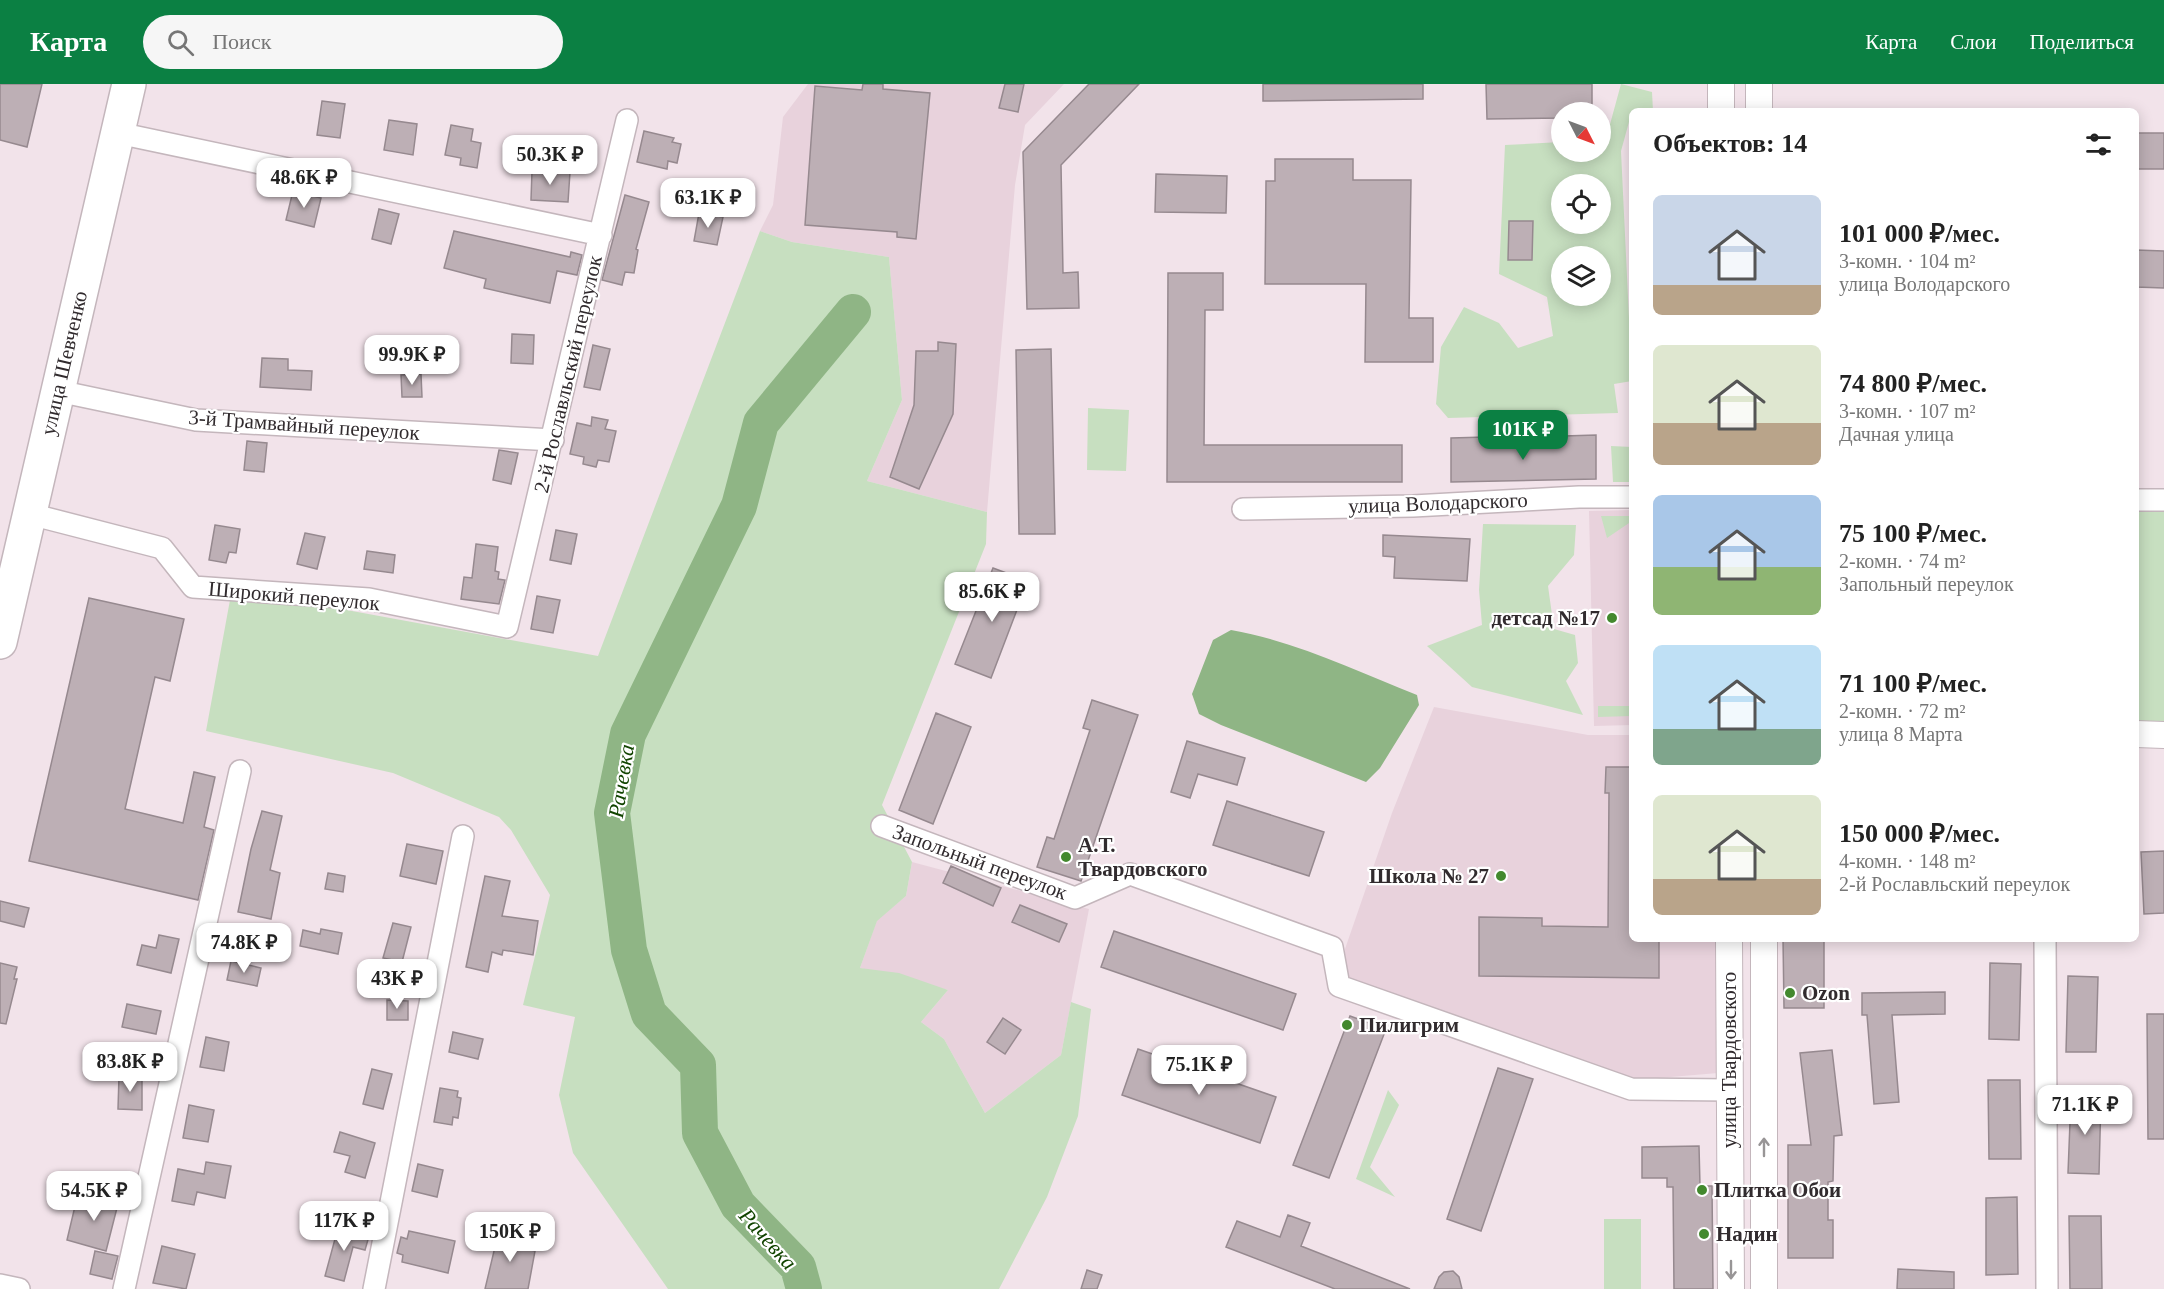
<!DOCTYPE html>
<html lang="ru">
<meta charset="utf-8">
<style>
:root{--surface:#fff;--page:#f6f6f6;--text:#222;--muted:#767676;--accent:#0b8043}
body{margin:0;font-family:"Times New Roman",serif;background:var(--page);color:var(--text);height:100vh;display:flex;flex-direction:column;font-size:22px;white-space:nowrap}
*{box-sizing:border-box;margin:0}
p{font-size:20px;color:var(--muted)}
.icon{flex:none;width:33px;height:33px;fill:none;stroke:currentColor;stroke-width:2;stroke-linecap:round;stroke-linejoin:round}
.map{position:relative;flex:1;overflow:hidden}
.side{position:absolute;left:1629px;top:24px;width:510px;height:834px;display:flex;flex-direction:column;background:var(--surface);border-radius:9px;box-shadow:0 3px 15px #0003}
.side>*{flex:none}
.needle{width:39px;rotate:132deg}
.controls{position:absolute;left:1551px;top:18px;display:grid;gap:12px}
.controls a{display:grid;place-items:center;width:60px;height:60px;border-radius:50%;background:var(--surface);box-shadow:0 3px 15px #0003;font-size:30px}
.price{position:absolute;translate:-50% -51px;padding:0 14px;border-radius:12px;background:#fff;color:#222;font-size:20px;line-height:39px;filter:drop-shadow(0 2px 3px #0008)}
.price::after{content:'';position:absolute;left:50%;top:36px;width:18px;height:14px;margin-left:-9px;background:inherit;clip-path:polygon(0 0,100% 0,50% 100%)}
.price.active{background:var(--accent);color:#fff}
ul{padding:0;list-style:none}
li{display:flex;align-items:center;gap:18px;height:150px;padding:0 24px}
li span{display:grid;place-items:center;flex:none;width:168px;height:120px;border-radius:9px;color:#555}
li>.icon{margin-inline-start:auto}
span .icon{width:72px;height:72px;fill:#fffc;stroke-width:1}
li b{font-size:26px}
h2{display:flex;justify-content:space-between;align-items:center;height:72px;padding:0 24px;font-size:26px}
header{display:flex;align-items:center;gap:36px;box-sizing:border-box;height:84px;padding:0 30px;background:var(--accent);color:#fff}
header strong{font-size:28px}
nav{display:flex;gap:33px;margin-inline-start:auto;font-size:21px}
.search{width:420px;height:54px;background:var(--page);display:flex;align-items:center;gap:15px;box-sizing:border-box;padding:0 21px;border-radius:33px;color:var(--muted);font-size:22px}
.map>svg:first-child{display:block}
.built{fill:#e8d2dc}
.green{fill:#c7dfc0;fill-rule:evenodd}
.water{fill:#8fb585}
.lines{fill:none;stroke-linecap:round;stroke-linejoin:round}
.river{stroke:#8fb585;stroke-width:36}
.building{fill:#bdafb5;stroke:#96898f;stroke-width:1.5}
.minor-casing{stroke:#c4b6bc;stroke-width:24}
.tertiary-casing{stroke:#c4b6bc;stroke-width:28}
.primary-casing{stroke:#c4b6bc;stroke-width:36}
.minor{stroke:#fff;stroke-width:21}
.tertiary{stroke:#fff;stroke-width:26}
.primary{stroke:#fff;stroke-width:33}
.oneway{stroke:#989596}
.poi-dot{fill:#43892e;stroke:#fff;stroke-width:2}
.labels{text-anchor:middle;dominant-baseline:central;stroke-width:4.5;stroke-linejoin:round;paint-order:stroke}
.street-label{font-size:21px;fill:#312b2e;stroke:#fff}
.poi-label{font-size:21px;font-weight:bold;fill:#312b2e;stroke:#fff;text-anchor:start}
.water-label{font-size:22px;font-style:italic;fill:#140;stroke:#fff}
</style>
<header>
<strong>Карта</strong>
<div class="search"><svg class="icon" aria-label="search" viewBox="0 0 24 24"><circle cx="10" cy="10" r="6"/><path d="M15 15l6 6"/></svg>Поиск</div>
<nav><a>Карта</a><a>Слои</a><a>Поделиться</a></nav>
</header>
<div class="map">
<svg width="2164" height="1205" viewBox="0 0 2164 1205">
<rect width="100%" height="100%" fill="#f2e3ea"/>
<!-- built -->
<path class="built" d="M808,0H1064L1025,41L1015,101L987,428L867,397L902,316L889,173L792,158L760,147L773,121L783,33Z
M1632,426V641L1594,642L1589,427Z
M1434,623L1588,651H1632V855H1717L1718,989L1635,996L1346,897L1345,865L1392,729Z
M912,778L1089,825L1061,971L985,1029L944,955L921,938L948,906L860,884L877,836L906,812Z"/>
<!-- green -->
<path class="green" d="M1621,0L1652,8L1653,27H1632L1621,67L1632,297L1614,300L1618,329L1448,334L1436,320L1441,263L1464,223L1499,239L1518,264L1553,252L1547,213L1499,190L1505,61L1561,58L1562,68H1600L1601,55H1606ZM1562,100H1600V140H1562ZM1509,137H1532V176H1508ZM1562,172H1600V212H1562Z
M760,147L792,158L889,173L902,316L867,397L987,428L986,460L882,721L912,778L906,812L877,837L860,884L899,889L948,906L921,938L944,955L985,1029L1061,971L1071,918L1091,925L1078,1032L1047,1113L999,1205H668L573,1069L559,1011L575,933L523,921L550,811L511,746L499,733L393,689L206,647L232,505L598,572Z
M1088,324L1129,326L1126,387L1087,386Z
M1611,362L1632,363V398H1613Z
M2136,428H2164V639L2136,640Z
M1601,432H1632V437L1607,454Z
M1483,440L1576,441L1574,471L1548,502L1554,545L1575,551L1578,579L1566,597L1583,631L1472,603L1427,562L1482,541L1479,506Z
M1598,622H1632V632L1598,633Z
M1388,1006L1399,1021L1370,1083L1395,1113L1356,1095Z
M1604,1135H1641V1205H1604Z"/>
<!-- water -->
<path class="water" d="M1231,546C1295,557 1357,587 1417,611L1419,621L1380,684L1366,698L1221,641L1199,630L1192,610L1213,556Z"/>
<g class="lines">
<!-- river -->
<path class="river" d="M804,1205L798,1183L738,1121L700,1049L698,981L649,930L629,866L612,729L628,650L739,422L761,339L853,228"/>
</g>
<!-- building -->
<path class="building" d="M0,0H42L27,63L0,56Z
M863,0H883V5L930,9L916,155L897,153V148L805,141L815,2L862,6Z
M1005,0H1024L1018,28L999,24Z
M1089,0H1139L1061,81L1063,189L1078,188L1079,224L1027,225L1023,68Z
M1263,0H1423V15L1263,17Z
M1486,0H1592V28H1562V34L1487,35Z
M322,17L345,20L340,54L317,51Z
M389,36L417,40L413,71L384,66Z
M451,41L473,45L471,57L481,59L477,84L460,81L461,74L445,71Z
M644,47L674,54L672,58L681,60L677,79L668,77L667,85L637,78Z
M2136,49H2164V85H2136Z
M1275,75H1353V96H1411L1409,234H1433V278H1365L1366,200H1265L1266,97H1275Z
M532,87L570,88L568,118L531,116Z
M1156,90L1227,92L1226,129L1155,128Z
M293,107L321,114L314,143L286,136Z
M625,111L649,118L636,165L638,166L634,189L625,188L622,201L602,196Z
M379,125L399,130L391,160L372,155Z
M699,129L723,133L717,161L694,157Z
M1509,137H1533L1532,176H1508Z
M454,147L570,173L571,168L582,171L577,191L557,187L550,219L484,204L486,195L444,184Z
M2136,166L2164,167V204L2136,203Z
M1168,189H1223V226H1205L1204,361H1402V398H1167Z
M512,250L534,251L533,280L511,279Z
M938,258L956,260L953,330L919,405L890,393L914,321L916,267H938Z
M593,261L610,265L600,306L584,303Z
M1051,265L1055,450H1019L1016,266Z
M262,274L288,275V286L312,287L311,306L260,303Z
M421,290L422,313H402L401,291Z
M592,333L608,336L605,345L616,347L609,378L598,376L596,383L583,380L584,373L570,370L577,339L591,342Z
M1596,351V395L1451,398V354L1486,353V362L1564,360V352Z
M247,357L267,359L264,388L244,386Z
M499,366L518,369L511,400L493,396Z
M215,441L240,445L236,469L229,468L226,479L209,476Z
M556,446L577,450L571,480L550,476Z
M305,449L325,453L317,485L297,480Z
M1383,451L1470,455L1467,497L1394,494L1395,473L1383,472Z
M476,460L498,463L495,487L499,488L498,495L505,496L499,520L461,515L464,493L472,494Z
M367,467L395,471L393,489L364,485Z
M993,484L1028,497L991,594L955,580Z
M537,512L560,516L553,549L531,545Z
M89,514L184,535L170,597L155,593L125,725L183,739L194,688L215,693L204,743L214,746L198,816L29,777Z
M1092,616L1138,631L1081,797L1037,783L1047,753L1054,755L1090,646L1083,644Z
M936,629L971,643L933,740L899,726Z
M1187,657L1245,674L1237,701L1198,690L1190,714L1171,708Z
M1606,683H1632V855H1659V894L1479,892V833L1542,834V842L1608,843L1609,709H1605Z
M1227,717L1324,748L1309,792L1213,761Z
M262,727L282,732L270,786L280,789L271,835L238,828L251,765Z
M407,760L443,767L436,800L400,792Z
M2164,767V829L2144,830L2141,768Z
M951,782L1001,804L993,822L943,799Z
M328,789L345,792L343,808L325,805Z
M485,792L510,797L502,832L538,837L533,871L503,866L502,871L492,868L488,888L466,883Z
M0,817L29,824L24,843L0,837Z
M1020,821L1067,840L1059,858L1012,838Z
M393,839L411,843L402,878L383,874Z
M321,845L342,849L338,870L300,862L303,846L320,850Z
M1114,847L1296,910L1283,946L1101,883Z
M159,851L179,855L171,889L137,881L142,861L156,864Z
M1783,855H1824V924H1784Z
M231,877L261,884L257,902L227,896Z
M0,879L17,883L14,895H17L6,940L0,939Z
M1990,879L2021,880L2019,956L1989,955Z
M2068,892L2098,893L2096,968H2066Z
M1945,908V930L1892,931L1899,1018L1874,1020L1867,931H1862V909Z
M387,916L408,917V936H387Z
M127,920L161,927L156,950L122,943Z
M2147,930H2164V1055H2148Z
M1350,932L1386,945L1329,1094L1293,1081Z
M1003,934L1021,946L1005,970L987,958Z
M453,948L483,955L478,975L449,968Z
M206,953L229,958L224,987L200,983Z
M1138,965L1276,1013L1260,1059L1122,1011Z
M1832,966L1842,1051L1834,1052L1833,1097L1828,1098V1136H1833V1174H1788V1061H1811L1800,969Z
M1498,984L1533,995L1481,1147L1447,1135Z
M372,985L392,990L383,1025L363,1020Z
M119,992H142V1026L118,1025Z
M1988,996H2020L2021,1075H1989Z
M440,1004L458,1007L457,1013L461,1014L458,1034L453,1033L452,1041L434,1038Z
M2071,1013L2101,1014L2099,1090L2068,1089Z
M189,1021L214,1026L208,1058L183,1054Z
M340,1048L375,1059L365,1094L345,1088L350,1072L334,1068Z
M1699,1062L1700,1102H1712L1713,1205H1674L1673,1103H1667V1094H1642V1063Z
M206,1078L231,1082L225,1114L197,1108L194,1121L172,1117L178,1085L204,1090Z
M418,1080L443,1086L437,1113L412,1107Z
M100,1107L120,1112L106,1167L67,1156L76,1118L95,1122Z
M2017,1113L2018,1190L1986,1191V1114Z
M1288,1131L1310,1139L1301,1162L1410,1205H1335L1226,1163L1237,1137L1280,1153Z
M2069,1132H2101L2102,1205H2070Z
M338,1144L369,1152L365,1166L353,1163L344,1197L325,1192Z
M499,1146L525,1152L523,1164L535,1167L528,1205H485Z
M409,1147L455,1157L448,1189L402,1178L403,1171L397,1169L401,1153L407,1155Z
M162,1162L195,1170L186,1205L153,1199Z
M95,1167L118,1172L112,1195L90,1190Z
M1898,1185L1954,1188V1205H1897Z
M1087,1186L1102,1191L1097,1205H1081Z
M1453,1187L1459,1193L1462,1205H1434L1439,1193L1444,1188Z"/>
<g class="lines">
<!-- minor casing -->
<g class="minor-casing">
<path id="minor" d="M118,49L601,151
M58,307L196,336L553,356
M2136,416H2164
M1243,425L1413,422L1579,413H1632
M30,430L162,464L193,503L369,515L507,543L627,36
M882,742L1075,814L1130,790L1332,863L1339,902L1631,1005L1730,1006
M2045,855L2047,1205
M0,1201L19,1205
M124,1205L240,687
M374,1205L463,752"/>
</g>
<!-- tertiary casing -->
<g class="tertiary-casing">
<path id="tertiary" d="M1721,0V27
M1759,0V27
M2136,650L2164,651
M1729,855L1731,1205
M1764,1205V855"/>
</g>
<!-- primary casing -->
<g class="primary-casing">
<path id="primary" d="M0,558L129,0"/>
</g>
<!-- minor -->
<use href="#minor" class="minor"/>
<!-- tertiary -->
<use href="#tertiary" class="tertiary"/>
<!-- primary -->
<use href="#primary" class="primary"/>
</g>
<!-- one-way arrows -->
<defs><path id="oneway-shaft" d="M-6 0H5M1.5-3L5.5 0L1.5 3" fill="none" stroke-width="1.6" stroke-linecap="round" stroke-linejoin="round" transform="scale(1.5)"/></defs>
<g class="oneway">
<use href="#oneway-shaft" transform="translate(1764 1063) rotate(-90)"/>
<use href="#oneway-shaft" transform="translate(1731 1186) rotate(90)"/>
</g>
<!-- markers -->
<g class="poi-dot">
<circle cx="1612" cy="534" r="6"/>
<circle cx="1066" cy="773" r="6"/>
<circle cx="1501" cy="792" r="6"/>
<circle cx="1790" cy="909" r="6"/>
<circle cx="1347" cy="941" r="6"/>
<circle cx="1702" cy="1106" r="6"/>
<circle cx="1704" cy="1150" r="6"/>
</g>
<g class="labels">
<!-- street labels -->
<g class="street-label">
<text transform="translate(64 279) rotate(-77)">улица Шевченко</text>
<text transform="translate(568 290) rotate(-77)">2-й Рославльский переулок</text>
<text transform="translate(304 341) rotate(4)">3-й Трамвайный переулок</text>
<text transform="translate(1438 419) rotate(-2)">улица Володарского</text>
<text transform="translate(294 512) rotate(5)">Широкий переулок</text>
<text transform="translate(980 778) rotate(20)">Запольный переулок</text>
<text transform="translate(1729 976) rotate(-90)">улица Твардовского</text>
</g>
<!-- poi labels -->
<g class="poi-label">
<text x="1600" y="534" text-anchor="end">детсад №17</text>
<text x="1078" y="761">А.Т.<tspan x="1078" dy="24">Твардовского</tspan></text>
<text x="1489" y="792" text-anchor="end">Школа № 27</text>
<text x="1802" y="909">Ozon</text>
<text x="1359" y="941">Пилигрим</text>
<text x="1714" y="1106">Плитка Обои</text>
<text x="1716" y="1150">Надин</text>
</g>
<!-- water labels -->
<g class="water-label">
<text transform="translate(621 697) rotate(-81)">Рачевка</text>
<text transform="translate(768 1155) rotate(48)">Рачевка</text>
</g>
</g>
</svg>
<div class="controls">
<a><svg class="needle" viewBox="-14 -14 28 28"><path d="M0-13l5 13h-10z" fill="#e53935"/><path d="M0 13l5-13h-10z" fill="#767676"/></svg></a>
<a><svg class="icon" aria-label="locate" viewBox="0 0 24 24"><circle cx="12" cy="12" r="6"/><path d="M12 2v4M12 18v4M2 12h4M18 12h4"/></svg></a>
<a><svg class="icon" aria-label="layers" viewBox="0 0 24 24"><path d="M12 4l9 5-9 5-9-5zM3 14l9 5 9-5"/></svg></a>
</div>
<b class="price" style="left:550px;top:102px">50.3K ₽</b>
<b class="price" style="left:304px;top:125px">48.6K ₽</b>
<b class="price" style="left:708px;top:145px">63.1K ₽</b>
<b class="price" style="left:412px;top:302px">99.9K ₽</b>
<b class="price active" style="left:1523px;top:377px">101K ₽</b>
<b class="price" style="left:992px;top:539px">85.6K ₽</b>
<b class="price" style="left:244px;top:890px">74.8K ₽</b>
<b class="price" style="left:397px;top:926px">43K ₽</b>
<b class="price" style="left:130px;top:1009px">83.8K ₽</b>
<b class="price" style="left:1199px;top:1012px">75.1K ₽</b>
<b class="price" style="left:2085px;top:1052px">71.1K ₽</b>
<b class="price" style="left:94px;top:1138px">54.5K ₽</b>
<b class="price" style="left:344px;top:1168px">117K ₽</b>
<b class="price" style="left:510px;top:1179px">150K ₽</b>
<section class="side">
<h2>Объектов: 14<svg class="icon" aria-label="filters" viewBox="0 0 24 24"><path d="M4 7h16M4 17h16"/><circle cx="9" cy="7" r="2"/><circle cx="15" cy="17" r="2"/></svg></h2>
<ul>
<li><span style="background:linear-gradient(#c9d6e8 75%,#b9a48a 0)"><svg class="icon" aria-label="home" viewBox="0 0 24 24"><path d="M3 11l9-7 9 7M6 9v11h12V9"/></svg></span><div><b>101 000 ₽/мес.</b><p>3-комн. · 104 m²</p><p>улица Володарского</p></div></li>
<li><span style="background:linear-gradient(#dfe7d0 65%,#b9a48a 0)"><svg class="icon" aria-label="home" viewBox="0 0 24 24"><path d="M3 11l9-7 9 7M6 9v11h12V9"/></svg></span><div><b>74 800 ₽/мес.</b><p>3-комн. · 107 m²</p><p>Дачная улица</p></div></li>
<li><span style="background:linear-gradient(#a9c7e8 60%,#8fb573 0)"><svg class="icon" aria-label="home" viewBox="0 0 24 24"><path d="M3 11l9-7 9 7M6 9v11h12V9"/></svg></span><div><b>75 100 ₽/мес.</b><p>2-комн. · 74 m²</p><p>Запольный переулок</p></div></li>
<li><span style="background:linear-gradient(#bfe0f5 70%,#7fa58c 0)"><svg class="icon" aria-label="home" viewBox="0 0 24 24"><path d="M3 11l9-7 9 7M6 9v11h12V9"/></svg></span><div><b>71 100 ₽/мес.</b><p>2-комн. · 72 m²</p><p>улица 8 Марта</p></div></li>
<li><span style="background:linear-gradient(#dfe7d0 70%,#b9a48a 0)"><svg class="icon" aria-label="home" viewBox="0 0 24 24"><path d="M3 11l9-7 9 7M6 9v11h12V9"/></svg></span><div><b>150 000 ₽/мес.</b><p>4-комн. · 148 m²</p><p>2-й Рославльский переулок</p></div></li>
</ul>
</section>
</div>
